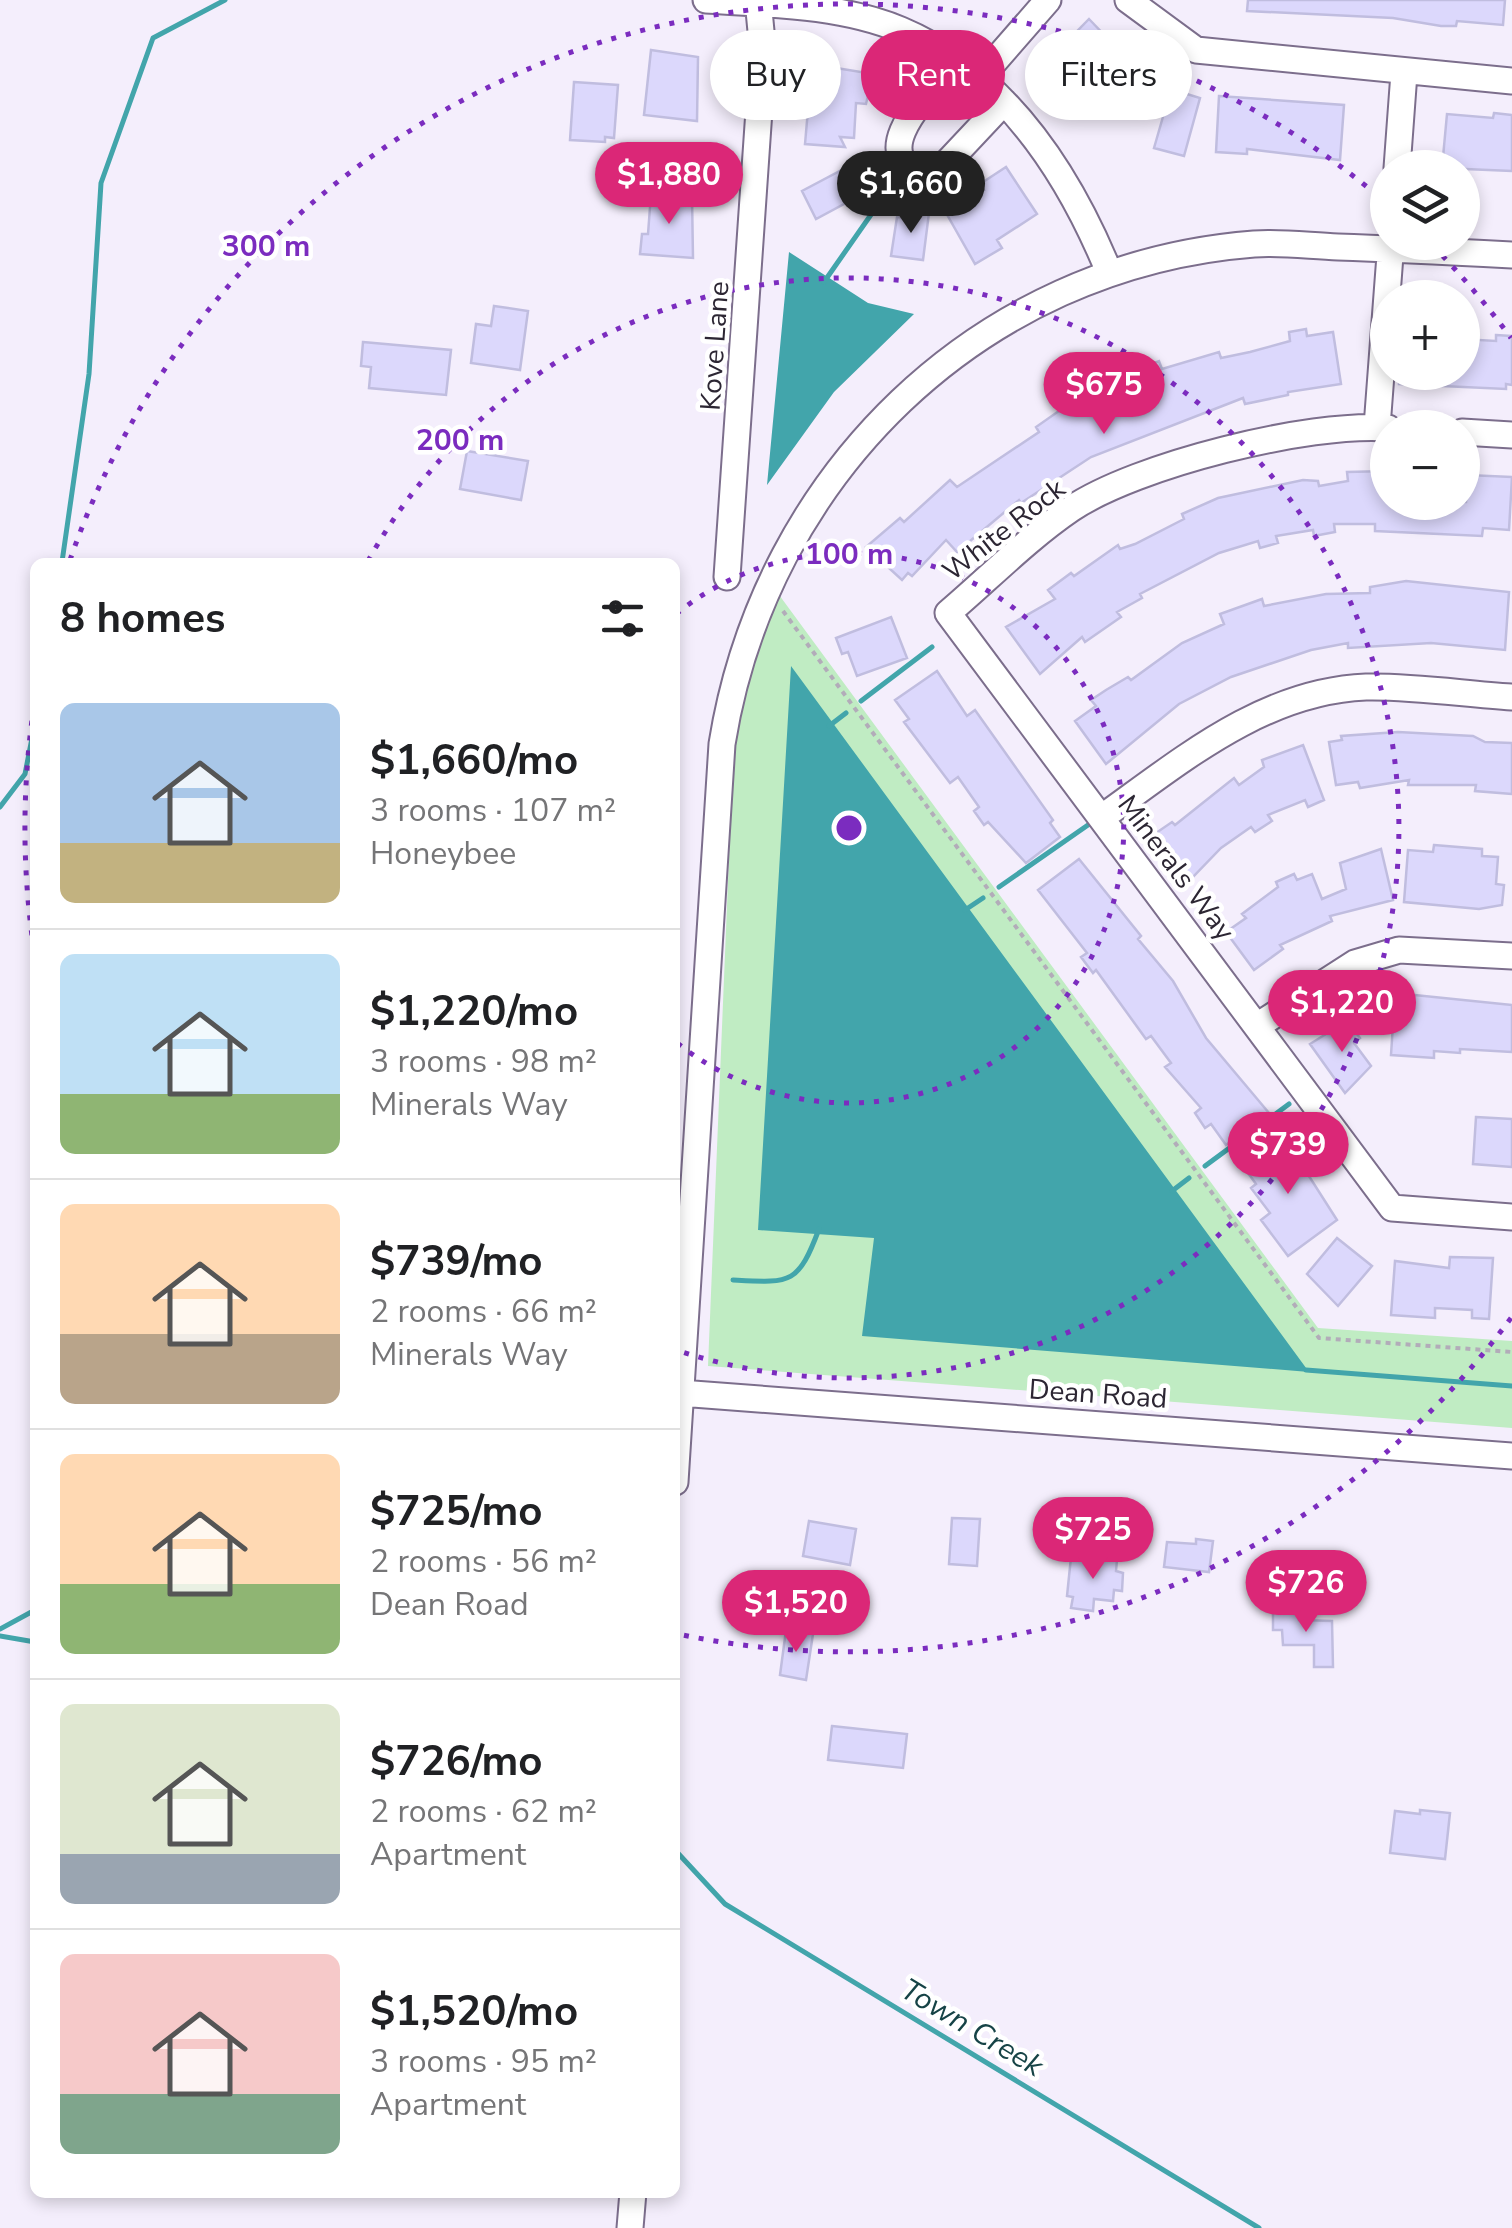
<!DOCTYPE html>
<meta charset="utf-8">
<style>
:root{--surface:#fff;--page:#f6f6f6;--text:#202124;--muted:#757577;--line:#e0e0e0;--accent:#db2777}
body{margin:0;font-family:"Nunito Sans",sans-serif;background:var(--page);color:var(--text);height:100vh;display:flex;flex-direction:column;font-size:38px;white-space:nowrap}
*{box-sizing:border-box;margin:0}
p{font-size:32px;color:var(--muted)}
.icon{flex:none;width:55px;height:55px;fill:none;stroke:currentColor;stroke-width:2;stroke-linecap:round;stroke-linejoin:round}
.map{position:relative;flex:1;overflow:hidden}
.drawer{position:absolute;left:30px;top:558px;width:650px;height:1640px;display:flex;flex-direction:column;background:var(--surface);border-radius:15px;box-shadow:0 5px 15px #0003}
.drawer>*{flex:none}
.guide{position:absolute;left:710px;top:30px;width:650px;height:90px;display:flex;gap:20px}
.controls{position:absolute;left:1370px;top:150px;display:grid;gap:20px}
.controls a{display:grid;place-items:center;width:110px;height:110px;border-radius:50%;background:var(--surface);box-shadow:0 5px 15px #0003;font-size:50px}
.price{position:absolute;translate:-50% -85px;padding:0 22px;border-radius:35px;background:var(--accent);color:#fff;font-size:32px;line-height:65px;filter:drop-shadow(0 2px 5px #0008)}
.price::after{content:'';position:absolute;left:50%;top:60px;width:30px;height:22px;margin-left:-15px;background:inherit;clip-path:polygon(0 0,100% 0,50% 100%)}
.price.on{background:#222;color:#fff}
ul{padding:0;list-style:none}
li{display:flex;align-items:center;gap:30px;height:250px;padding:0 30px}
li+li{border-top:2px solid var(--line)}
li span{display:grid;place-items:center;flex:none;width:280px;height:200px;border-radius:15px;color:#555}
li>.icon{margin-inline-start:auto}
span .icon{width:120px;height:120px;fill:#fffc;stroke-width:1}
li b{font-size:42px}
h2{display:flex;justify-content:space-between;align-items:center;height:120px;padding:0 30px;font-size:42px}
.chip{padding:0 35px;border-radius:45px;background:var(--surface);box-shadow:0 5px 15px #0003;font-size:35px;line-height:90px}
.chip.on{background:var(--accent);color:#fff}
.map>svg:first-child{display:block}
.green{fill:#c0ecc3}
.water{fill:#42a5ab}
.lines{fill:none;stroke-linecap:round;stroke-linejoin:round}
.stream{stroke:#42a5ab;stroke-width:5}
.building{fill:#dcd8fc;stroke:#c0bddf;stroke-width:2.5}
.minor-casing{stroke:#7c6e8c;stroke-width:29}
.path{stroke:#b2acb9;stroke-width:4;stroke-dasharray:5 5;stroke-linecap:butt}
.minor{stroke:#fff;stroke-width:25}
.ring{fill:none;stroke:#7b2cbf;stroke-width:5;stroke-dasharray:5 10}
.labels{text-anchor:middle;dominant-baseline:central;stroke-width:9;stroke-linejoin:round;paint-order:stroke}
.street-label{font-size:28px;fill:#2c2633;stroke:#fff}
.water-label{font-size:30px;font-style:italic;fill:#164346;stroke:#fff}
.centre{fill:#7b2cbf;stroke:#fff;stroke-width:5}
.ring-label{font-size:30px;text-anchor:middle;font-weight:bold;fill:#7b2cbf;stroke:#fff;stroke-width:9;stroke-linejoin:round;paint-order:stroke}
</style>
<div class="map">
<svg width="1512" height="2228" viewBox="0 0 1512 2228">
<rect width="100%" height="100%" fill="#f4eefc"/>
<!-- green -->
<path class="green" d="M774,588L1318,1328L1512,1341V1428L708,1366L736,688Z"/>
<!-- water -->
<path class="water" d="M789,252L868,303L914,314L834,392L767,485Z
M791,666L1309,1372L862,1336L874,1238L758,1230Z"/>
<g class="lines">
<!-- stream -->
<path class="stream" d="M824,282L891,186
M62,562L89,374L101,183L153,38L225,0
M861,701L932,647
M829,726L846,713
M0,807L25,774L35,723
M999,887L1088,825
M965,910L983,898
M1205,1166L1289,1104
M1172,1191L1189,1178
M733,1280C791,1283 798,1285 819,1229
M1306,1370L1512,1386
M0,1629L35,1610
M0,1636L35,1642
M675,1850L725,1904L1259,2228"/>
</g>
<!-- building -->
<path class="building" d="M1248,0H1505L1503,25L1457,21L1456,26H1441L1393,18L1247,11Z
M1089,19L1111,42L1104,49L1128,73L1136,66L1149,78L1115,113L1100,98L1095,104L1046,63Z
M651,50L698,57L697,121L644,115Z
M812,64L873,74L866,104L856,103L854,138L840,137L845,147L805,144Z
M574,82L618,85L614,138L605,137V142L570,140Z
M1171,89L1200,98L1184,156L1154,148Z
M1219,96L1344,105L1340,160L1247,149V154L1216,152Z
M1494,113L1512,115V171L1442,168L1447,114L1493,118Z
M855,163L870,190L816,219L802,191Z
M1006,167L1037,214L997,240L1002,248L975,264L945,211L984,190L980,184Z
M651,194L692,197L693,258L640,254L642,234H648Z
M912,210L929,213L923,260L891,256L897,217L910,218Z
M494,306L528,311L520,370L471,363L476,324L491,326Z
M1306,329L1307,336L1333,332L1341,384L1288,392V395L1245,404L1243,398L1091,457L1021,503L1019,500L957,552L946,540L912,576L908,573L902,580L866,547L900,518L904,522L950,480L957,487L1039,432L1036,427L1066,406L1082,398L1085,404L1122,386L1118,377L1159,361L1162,369L1219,352L1221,358L1250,352L1290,341L1289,332Z
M1496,335L1512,336V385L1506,384V389L1399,384V372H1462V339L1496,341Z
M363,342L451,350L446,395L369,388L371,367L361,366Z
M467,451L528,461L521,500L460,489Z
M1388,471V502H1466L1468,475L1512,477L1509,530L1483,528L1482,536L1375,531V524H1334L1335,532L1314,536L1313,530L1276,536L1278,543L1260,548L1258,541L1219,553L1140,594L1142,598L1117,612L1121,617L1085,642L1082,637L1040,674L1006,627L1055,599L1048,590L1071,573L1074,576L1118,545L1120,549L1135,544L1184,519L1182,514L1218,498L1303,480L1318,481L1319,486L1348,481L1347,472Z
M1406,581L1509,592L1505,650L1431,643L1348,648V643L1311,650L1231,677L1179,704L1106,764L1075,721L1096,706L1091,700L1106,690L1128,677L1131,680L1182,643L1224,624L1220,614L1262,599L1264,606L1326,594L1370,593V587Z
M891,617L907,658L857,676L848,652L842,654L836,638Z
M937,671L967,716L975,710L1053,820L1050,823L1060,837L1026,863L988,822L984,825L974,811L979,807L958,777L950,783L904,722L909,719L895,700Z
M1398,732L1473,736L1485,742L1512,743V794L1475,791L1476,785H1408L1409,780L1360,788L1358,782L1336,785L1329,742L1342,740L1341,736Z
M1303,745L1324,800L1308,807L1305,800L1268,815L1272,821L1255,832L1251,827L1221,848L1190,880L1156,833L1172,822L1175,825L1234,778L1239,785L1264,767L1262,760Z
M1434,845L1482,849V856L1498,857L1496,884L1504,885L1502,905L1479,909L1404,902L1408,850L1433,852Z
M1381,849L1393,900L1330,916L1332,921L1280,945L1283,949L1254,970L1226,932L1246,918L1242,914L1278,887L1276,882L1294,874L1297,880L1312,874L1322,899L1346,889L1340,863Z
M1079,859L1141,936L1138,939L1173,981L1206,1038L1269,1113L1226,1145L1211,1124L1205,1128L1195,1113L1201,1108L1165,1067L1171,1063L1151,1036L1146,1039L1096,970L1093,973L1081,957L1087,953L1038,890Z
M1395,993L1512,1005V1052L1460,1049V1053L1434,1051V1058L1391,1055Z
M1347,1021L1360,1038L1354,1043L1371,1066L1345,1093L1310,1044Z
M1476,1117L1512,1119V1167L1473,1164Z
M1284,1137L1337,1220L1288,1256L1261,1220L1270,1213L1251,1188L1256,1184L1243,1166Z
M1337,1238L1372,1266L1338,1306L1307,1274Z
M1450,1257L1493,1258L1489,1319L1472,1318V1310L1435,1308V1318L1391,1315L1395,1261L1449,1268Z
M952,1518L980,1519L977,1566L949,1564Z
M809,1521L856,1529L850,1565L803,1556Z
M1196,1539L1213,1541L1209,1572L1164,1567L1167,1542L1196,1544Z
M1071,1557L1117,1560L1116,1571L1123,1573L1122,1591L1114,1590L1113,1601L1094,1599L1093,1611L1071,1608L1073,1597L1067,1596Z
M1273,1610H1299V1620L1332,1621L1333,1667H1314V1645H1283L1282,1630H1273Z
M786,1630L813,1634L806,1680L780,1675Z
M832,1726L907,1734L903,1768L828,1760Z
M1420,1810L1450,1813L1445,1859L1390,1853L1395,1811L1420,1814Z"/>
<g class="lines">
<!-- minor casing -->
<g class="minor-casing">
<path id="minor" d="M706,0C769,4 842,5 901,30C1005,74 1068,172 1109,272
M1128,0L1196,50L1512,81
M957,60C934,89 861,153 924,176L942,168L1004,102
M980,78L1048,0
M1397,168L1404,73
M1377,427L1391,242
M1388,428C1309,422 1136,465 1071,509C1027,539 988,579 948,613L1392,1208L1512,1217
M1462,432L1512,435
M727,577L763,52L758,0
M1101,818C1181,761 1263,691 1366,687C1414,686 1464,694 1512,697
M1257,1026L1355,963L1399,950L1512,956
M680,1393L1512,1456
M675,1482L722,744C765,475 979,265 1254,244C1281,242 1310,246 1338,247C1396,249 1454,252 1512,255
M630,2228L633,2192"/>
</g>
<!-- path -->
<path class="path" d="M783,611L1319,1338L1512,1352"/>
<!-- minor -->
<use href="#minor" class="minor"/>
</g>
<!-- distance rings -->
<g class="ring">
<path d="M676 614A275 275 0 1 1 676 1042"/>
<path d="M368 561A550 550 0 1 1 679 1351"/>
<path d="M1511 1318A824 824 0 0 1 678 1634M34 950A824 824 0 0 1 34 706M70 560A824 824 0 0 1 1384 201M1432 245A824 824 0 0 1 1511 338"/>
</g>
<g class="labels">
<!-- street labels -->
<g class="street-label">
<text transform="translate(715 346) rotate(-86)">Kove Lane</text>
<text transform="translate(1004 530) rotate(-38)">White Rock</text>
<text transform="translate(1176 868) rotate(53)">Minerals Way</text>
<text transform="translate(1098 1394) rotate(4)">Dean Road</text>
</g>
<!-- water labels -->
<g class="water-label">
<text transform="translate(972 2028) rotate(31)">Town Creek</text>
</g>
</g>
<circle cx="849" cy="828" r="15" class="centre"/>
<g class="ring-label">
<text x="266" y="256">300 m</text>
<text x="460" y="450">200 m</text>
<text x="849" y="564">100 m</text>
</g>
</svg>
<div class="controls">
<a><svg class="icon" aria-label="layers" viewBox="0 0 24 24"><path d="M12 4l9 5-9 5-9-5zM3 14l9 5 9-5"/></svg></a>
<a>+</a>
<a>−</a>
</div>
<b class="price" style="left:669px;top:227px">$1,880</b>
<b class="price on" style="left:911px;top:236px">$1,660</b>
<b class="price" style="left:1104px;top:437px">$675</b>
<b class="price" style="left:1342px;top:1055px">$1,220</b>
<b class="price" style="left:1288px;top:1197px">$739</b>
<b class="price" style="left:1093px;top:1582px">$725</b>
<b class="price" style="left:1306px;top:1635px">$726</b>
<b class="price" style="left:796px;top:1655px">$1,520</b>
<div class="guide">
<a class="chip">Buy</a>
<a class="chip on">Rent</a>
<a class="chip">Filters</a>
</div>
<section class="drawer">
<h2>8 homes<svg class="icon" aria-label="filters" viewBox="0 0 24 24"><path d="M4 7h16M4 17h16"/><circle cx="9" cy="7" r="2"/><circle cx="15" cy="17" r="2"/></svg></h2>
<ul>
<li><span style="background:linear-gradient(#a9c7e8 70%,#c2b280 0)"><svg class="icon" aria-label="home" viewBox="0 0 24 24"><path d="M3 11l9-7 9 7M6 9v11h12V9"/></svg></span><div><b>$1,660/mo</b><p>3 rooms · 107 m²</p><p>Honeybee</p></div></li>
<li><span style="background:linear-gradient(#bfe0f5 70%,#8fb573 0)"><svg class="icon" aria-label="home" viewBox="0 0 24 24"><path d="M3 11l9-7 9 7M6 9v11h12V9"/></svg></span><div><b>$1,220/mo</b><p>3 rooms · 98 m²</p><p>Minerals Way</p></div></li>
<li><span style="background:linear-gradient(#ffd9b3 65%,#b9a48a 0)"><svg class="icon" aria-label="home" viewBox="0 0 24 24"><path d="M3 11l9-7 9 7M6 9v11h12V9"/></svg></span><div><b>$739/mo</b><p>2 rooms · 66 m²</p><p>Minerals Way</p></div></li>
<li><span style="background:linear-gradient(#ffd9b3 65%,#8fb573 0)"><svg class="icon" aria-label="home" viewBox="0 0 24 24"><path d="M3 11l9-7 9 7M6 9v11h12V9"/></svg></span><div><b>$725/mo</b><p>2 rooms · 56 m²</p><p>Dean Road</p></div></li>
<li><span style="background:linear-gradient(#dfe7d0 75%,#9aa5b1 0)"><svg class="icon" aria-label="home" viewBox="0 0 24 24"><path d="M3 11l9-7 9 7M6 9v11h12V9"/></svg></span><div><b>$726/mo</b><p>2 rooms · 62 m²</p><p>Apartment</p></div></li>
<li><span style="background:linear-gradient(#f6c9c9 70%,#7fa58c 0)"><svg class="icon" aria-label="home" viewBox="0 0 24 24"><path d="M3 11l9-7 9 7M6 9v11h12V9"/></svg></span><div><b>$1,520/mo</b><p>3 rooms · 95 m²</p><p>Apartment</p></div></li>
</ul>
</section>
</div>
